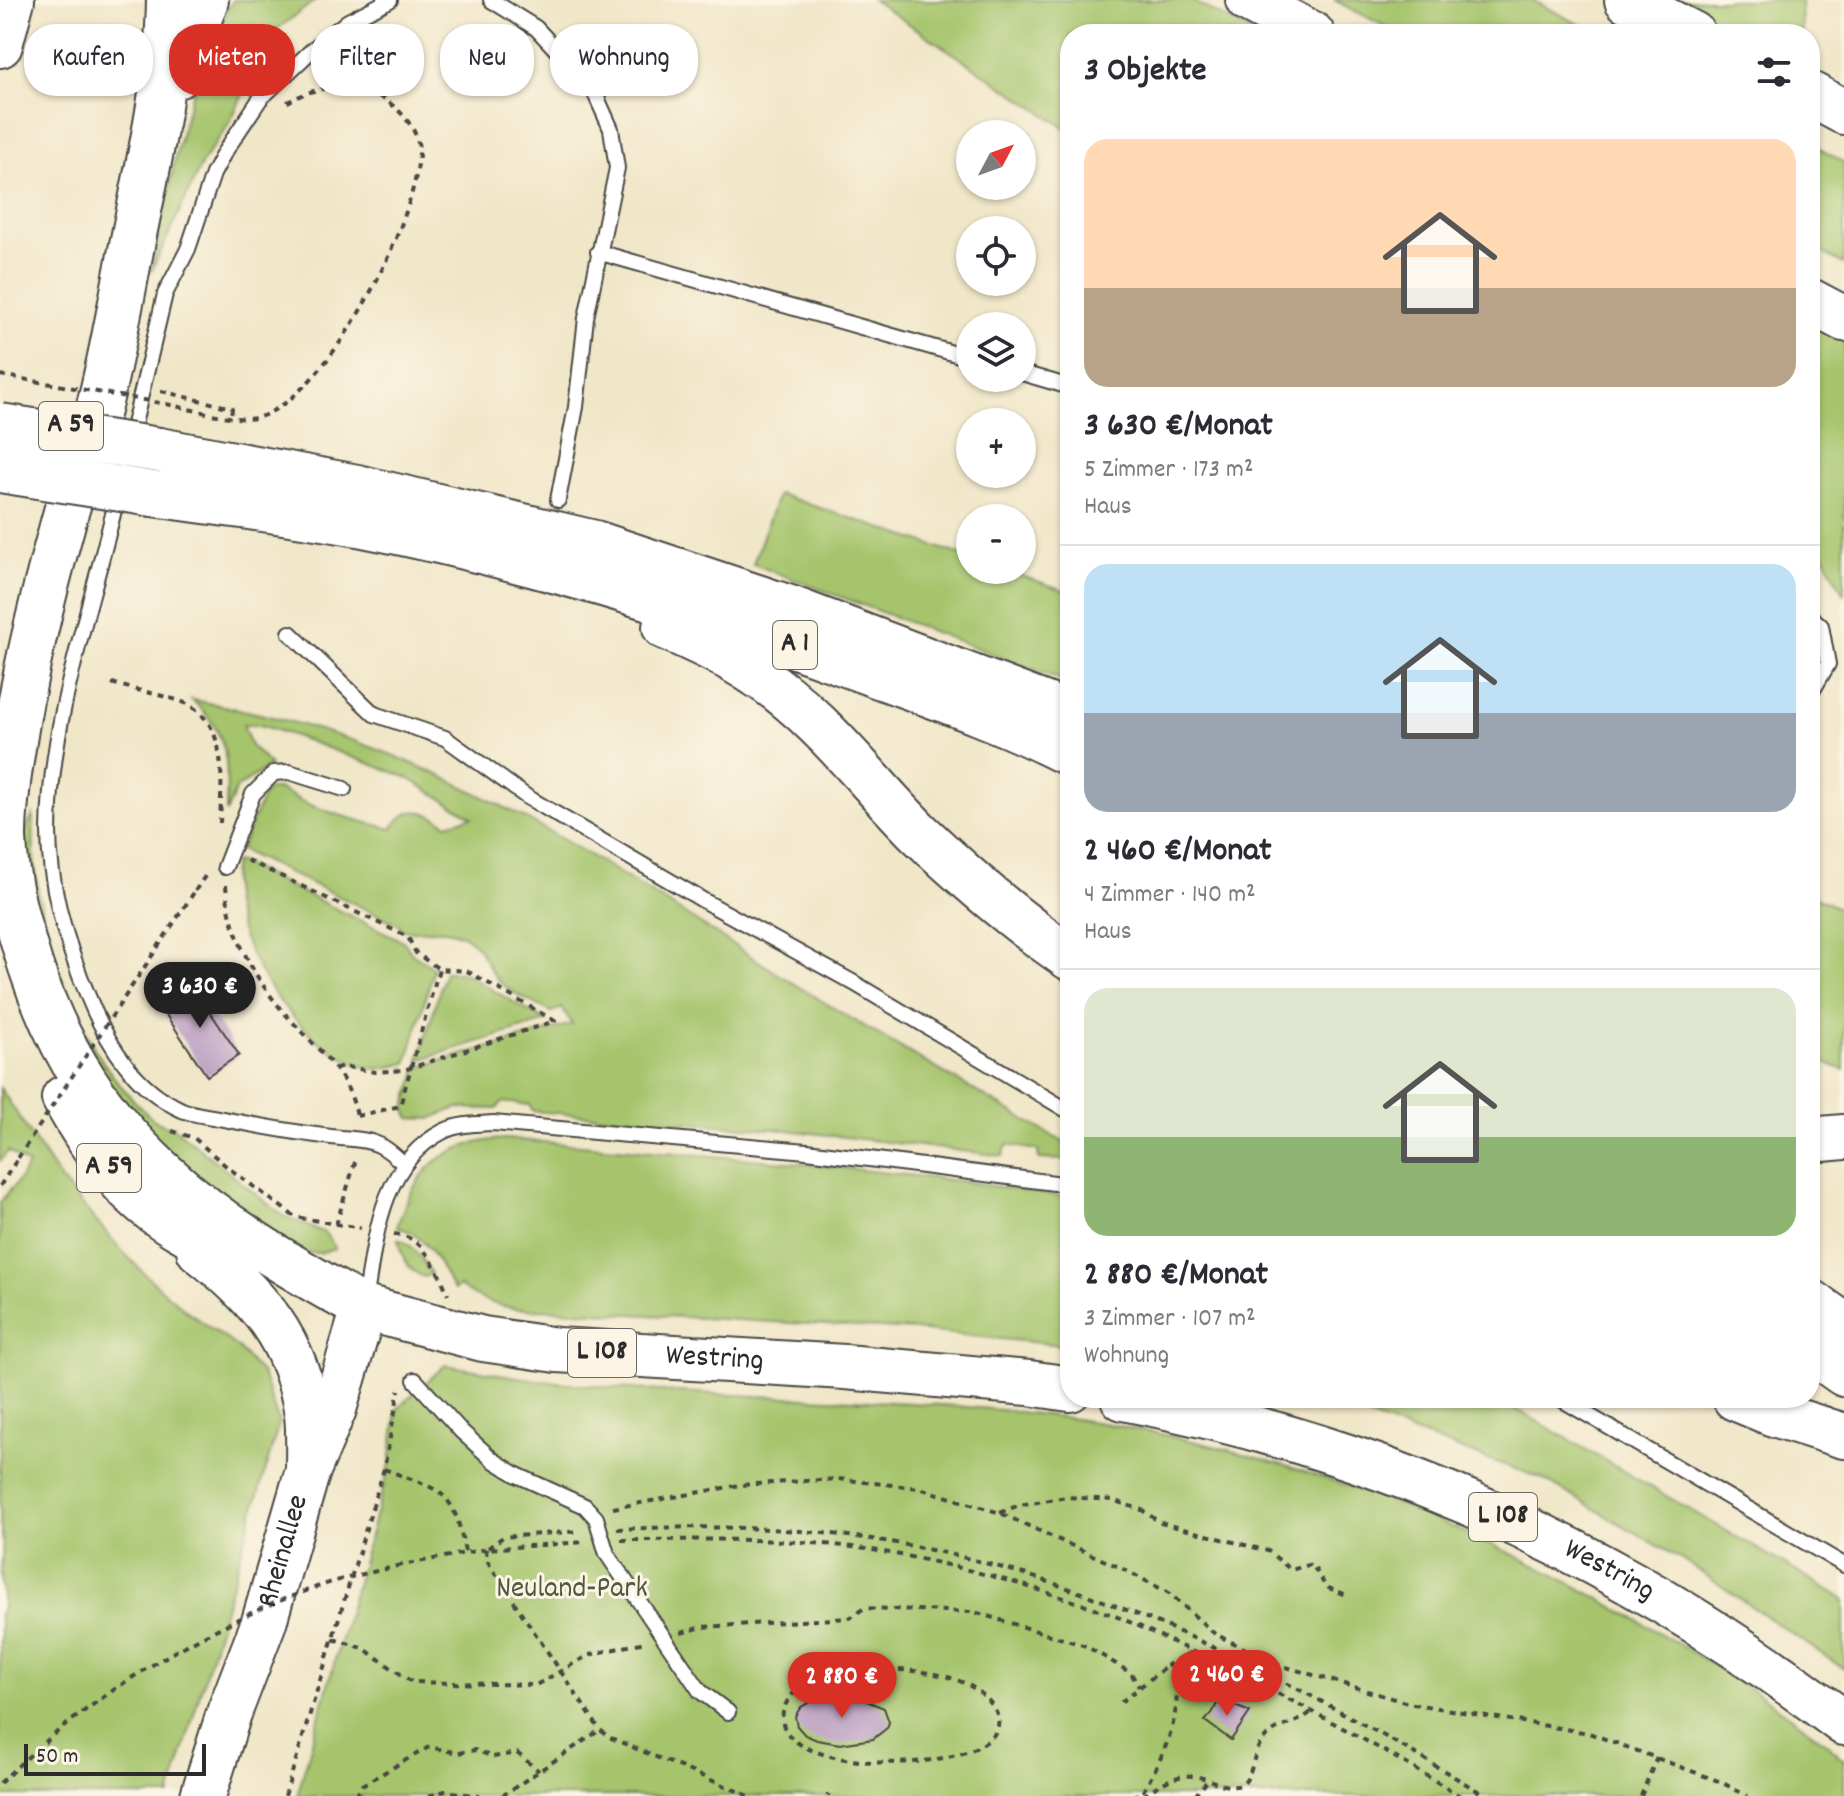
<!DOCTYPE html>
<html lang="de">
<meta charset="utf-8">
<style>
:root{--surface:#fff;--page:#f2f2f3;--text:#2b2b33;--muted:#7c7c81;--line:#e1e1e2;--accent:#d93025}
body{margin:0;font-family:Dekko,sans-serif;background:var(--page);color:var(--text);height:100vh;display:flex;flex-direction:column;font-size:30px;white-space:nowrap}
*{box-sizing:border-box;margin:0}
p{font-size:26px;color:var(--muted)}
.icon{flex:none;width:44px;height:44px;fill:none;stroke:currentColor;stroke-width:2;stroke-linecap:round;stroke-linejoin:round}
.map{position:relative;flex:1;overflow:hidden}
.side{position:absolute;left:1060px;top:24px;width:760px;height:1384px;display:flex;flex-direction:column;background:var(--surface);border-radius:32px;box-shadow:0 2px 6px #0004}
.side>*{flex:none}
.guide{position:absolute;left:24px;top:24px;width:760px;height:72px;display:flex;gap:16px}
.needle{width:52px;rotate:49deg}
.buttons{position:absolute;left:956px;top:120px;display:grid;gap:16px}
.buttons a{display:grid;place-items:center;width:80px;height:80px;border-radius:50%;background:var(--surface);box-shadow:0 2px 6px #0004;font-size:40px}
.scale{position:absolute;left:24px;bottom:20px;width:182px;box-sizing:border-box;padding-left:8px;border:4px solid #2b2b2b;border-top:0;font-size:22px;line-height:28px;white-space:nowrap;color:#2b2b2b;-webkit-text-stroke:6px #fcf5e5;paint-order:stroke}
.price{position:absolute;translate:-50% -68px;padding:0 18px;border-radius:28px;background:var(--accent);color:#fff;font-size:26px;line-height:52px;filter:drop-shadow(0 2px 4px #0008)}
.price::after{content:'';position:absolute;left:50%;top:48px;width:24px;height:18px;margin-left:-12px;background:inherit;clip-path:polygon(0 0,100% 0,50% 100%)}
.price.current{background:#222;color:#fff}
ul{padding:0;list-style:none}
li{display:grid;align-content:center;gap:16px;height:424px;padding:0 24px}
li+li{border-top:2px solid var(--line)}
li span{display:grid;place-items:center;height:248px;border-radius:24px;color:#555}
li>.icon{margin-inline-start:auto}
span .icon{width:144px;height:144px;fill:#fffc;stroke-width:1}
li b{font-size:34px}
h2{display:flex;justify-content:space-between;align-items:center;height:96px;padding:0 24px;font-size:34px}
.tag{padding:0 28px;border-radius:32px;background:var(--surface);box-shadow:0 2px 6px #0004;font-size:28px;line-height:72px}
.tag.current{background:var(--accent);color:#fff}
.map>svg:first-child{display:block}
.green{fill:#a5c46c;stroke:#68784c;stroke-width:2}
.building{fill:#ba9ec2}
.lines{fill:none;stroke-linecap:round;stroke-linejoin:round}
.service-casing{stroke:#494743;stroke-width:18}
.primary-casing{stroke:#494743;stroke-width:48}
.motorway-casing{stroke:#494743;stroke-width:48}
.path{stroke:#494743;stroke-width:4;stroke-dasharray:6 6;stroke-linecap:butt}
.service{stroke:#fff;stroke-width:14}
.primary{stroke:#fff;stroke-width:44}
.motorway{stroke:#fff;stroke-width:44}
.motorway-bridge-casing{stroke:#494743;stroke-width:48;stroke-linecap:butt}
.path-bridge{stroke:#494743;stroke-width:4;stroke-dasharray:6 6;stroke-linecap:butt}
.motorway-bridge{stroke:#fff;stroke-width:44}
.labels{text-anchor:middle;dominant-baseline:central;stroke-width:6;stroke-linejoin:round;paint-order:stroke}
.shield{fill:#fcf5e5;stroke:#6a6863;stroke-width:2}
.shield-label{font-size:28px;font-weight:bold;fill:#2b2b2b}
.street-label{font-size:30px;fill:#2b2b2b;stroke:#fcf5e5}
.park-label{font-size:30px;fill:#50593e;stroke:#fcf5e5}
</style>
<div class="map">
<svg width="1844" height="1796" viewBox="0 0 1844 1796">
<rect width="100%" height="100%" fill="#fcf5e5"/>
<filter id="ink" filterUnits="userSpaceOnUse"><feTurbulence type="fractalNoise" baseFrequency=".0125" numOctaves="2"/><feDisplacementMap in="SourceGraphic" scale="16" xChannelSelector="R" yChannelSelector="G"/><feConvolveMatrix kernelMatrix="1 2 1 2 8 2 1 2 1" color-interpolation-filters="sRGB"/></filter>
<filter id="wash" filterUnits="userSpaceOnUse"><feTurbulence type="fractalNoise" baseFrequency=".006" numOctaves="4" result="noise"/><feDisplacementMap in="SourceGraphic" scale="32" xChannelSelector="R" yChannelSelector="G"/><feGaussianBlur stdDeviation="1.8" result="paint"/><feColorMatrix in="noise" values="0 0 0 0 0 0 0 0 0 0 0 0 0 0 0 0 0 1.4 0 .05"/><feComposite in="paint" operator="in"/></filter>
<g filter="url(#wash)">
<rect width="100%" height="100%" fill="#f0e6c8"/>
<!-- green -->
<path class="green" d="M233,0H316L272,33L229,124L203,161L151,272C171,179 185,83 233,0Z
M873,0H1190L1257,34H1070V131Z
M1334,0H1532L1598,34H1400Z
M1661,0H1801L1802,34H1727Z
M1810,144L1844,162V264L1810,246Z
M1810,315L1844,333V595L1818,543L1810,539Z
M778,494L970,558V570H1004L1070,592V683L753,564Z
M192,700C270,714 346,734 418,766C553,824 675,909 799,987C888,1042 980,1093 1070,1146V1160L1039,1159L1038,1150L1007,1145L1003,1156L787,1130L532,1111L530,1105L502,1102L497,1109L457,1108L430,1119L410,1118L405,1109L418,1067L572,1024L562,1008L551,1012C535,1003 516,996 502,984C486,971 486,949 464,936C439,922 419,937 399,928L400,925L240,850L266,790C280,786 289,795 301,801C330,814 361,821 392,829C407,804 425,809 447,824L472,817L406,777L292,735L260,725L243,724L251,746L270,765L236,789L226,813C227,763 232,736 192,700Z
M33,815C34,829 33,844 34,858C41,937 75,1038 130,1096C144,1111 153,1124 173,1127L283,1216L325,1233L335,1248L320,1253H305L221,1204L117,1100L69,1018L30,895L24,833Z
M237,861L403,941L413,954L434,968L407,1063C395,1066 383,1070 371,1068C299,1054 218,934 234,863Z
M1810,894L1844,911V1070L1810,1057Z
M445,972H462L546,1021L419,1060Z
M0,1088L62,1182L122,1251L152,1281L187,1311L237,1347L262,1374L279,1423L170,1796H0V1614C4,1601 2,1595 1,1583C0,1562 6,1546 0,1525V1202L19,1180L28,1165L8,1151L0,1161Z
M506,1139L799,1163L968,1182L1070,1198V1346L915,1330L540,1309C510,1311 484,1304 459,1286L454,1290C439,1266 427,1233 397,1227C415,1169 444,1142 506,1139Z
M398,1239C415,1245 421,1259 431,1273L425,1277C408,1272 401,1255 398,1239Z
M445,1365C482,1371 518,1378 555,1382C718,1400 883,1395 1046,1415C1274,1443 1490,1529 1685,1648C1739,1681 1797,1716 1844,1759V1796H297L390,1464L397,1409Z
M1317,1398H1497L1844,1599V1669L1686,1562L1541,1478Z"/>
<g id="blocks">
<!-- building -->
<path class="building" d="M192,985L239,1055L207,1076L160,1006Z
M1221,1695L1235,1706L1250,1712L1231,1740L1205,1721L1213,1712Z
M845,1696L859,1698L884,1708L889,1722L887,1728L873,1739L840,1744L817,1740L805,1735L797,1726L795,1716L801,1707L812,1701Z"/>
</g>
</g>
<g filter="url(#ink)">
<use href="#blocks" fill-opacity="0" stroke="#494743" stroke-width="2"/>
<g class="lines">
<!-- service casing -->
<g class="service-casing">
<path id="service" d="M491,0L536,28L593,89L611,129L617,168L586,318L576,407L558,500
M598,252L970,358
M1022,373L1070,387
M130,441L165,294L188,249L213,174L224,153L260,99L311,51L348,21L390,0
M118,493C93,604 50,715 49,831C49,889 68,949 90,1001C109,1047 136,1089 182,1110C194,1115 210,1116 223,1119C259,1126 295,1133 331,1137C346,1139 365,1138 379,1145C388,1149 396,1157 403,1163
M1810,616L1821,626L1828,664L1810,695
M290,633L374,714L445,738L527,797L706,902L854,983L1070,1112
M225,867L253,794L274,773L289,772L344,789
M365,1303C375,1240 380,1163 444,1131C459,1124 477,1124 493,1123L807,1151L1070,1185
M415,1380L461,1431L493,1460L517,1475L585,1506L596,1518L607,1554L700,1691L728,1712
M1559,1398L1844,1565"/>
</g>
<!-- primary casing -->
<g class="primary-casing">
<g id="primary">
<path id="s1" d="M1123,1398C1394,1450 1624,1557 1844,1723"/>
<path id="s2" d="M203,1796L229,1713L264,1622L308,1470L334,1409L364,1308L483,1339L557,1350L845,1367L1029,1383L1070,1389"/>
</g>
</g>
<!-- motorway casing -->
<g class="motorway-casing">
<path id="motorway" d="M169,0C168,74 152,148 137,220C124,283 114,347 98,410C88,448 73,485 63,523C43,595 25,667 14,741C9,772 4,805 4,837C5,880 18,926 31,967C89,1143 210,1223 364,1308
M1248,0L1312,34
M1627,0L1693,34
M0,45L12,0
M179,75L206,0
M1810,94L1844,112
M1810,301L1844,319
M159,450L357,487L595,543L790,608L1070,714
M153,494C223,504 294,512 363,525C532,558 696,609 857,668C928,694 1002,719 1070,754
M665,627C696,641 728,655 757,675C820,716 866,780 919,833C966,878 1016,921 1070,958
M64,1098C93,1150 126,1198 179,1228C197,1239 216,1247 234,1259
M1810,1140L1844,1137
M199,1250C257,1295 296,1339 307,1415C309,1432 308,1452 308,1470
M1810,1301L1844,1325
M1810,1350L1844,1374
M1735,1398L1771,1413L1844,1436"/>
</g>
<!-- path -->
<path class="path" d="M161,391L232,408L231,416
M166,404C186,408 238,422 256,418C328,399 416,224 419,153C420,128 395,102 373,94C344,82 313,87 286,103
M112,683C133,690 165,695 185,703C230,724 221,783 220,823
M247,860L408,937L416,953L439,969L467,971L555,1021L404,1070L375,1072L342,1066L337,1068
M226,885C229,935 256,982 289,1018C322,1055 346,1068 358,1119
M195,891L207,873
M357,1116L400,1106L439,969
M172,1131L194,1138L226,1166L295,1217L361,1228
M0,1186L18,1158
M336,1225L356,1159
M394,1234C400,1235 407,1236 413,1240C427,1248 443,1280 448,1295
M384,1469C442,1491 453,1487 465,1552
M613,1508L740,1485L838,1479L919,1488L1000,1513L1121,1568L1169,1593L1215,1634L1276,1664L1408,1703L1589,1733L1721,1782L1747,1796
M1000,1513L1019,1505L1067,1497L1112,1500L1142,1510L1161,1523L1268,1551L1291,1570L1312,1564L1326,1587L1347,1595
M617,1529C714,1525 816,1527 912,1546C1120,1587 1306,1687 1486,1796
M621,1540C698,1540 775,1537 852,1547C938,1559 1028,1584 1110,1614C1142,1626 1173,1643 1204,1657C1292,1699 1377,1745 1460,1796
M488,1548L503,1537L580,1531
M486,1549L487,1560L494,1572L600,1730L611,1738L749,1796
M397,1566L486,1549L585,1542
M681,1633L702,1627L850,1618L864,1608L974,1612L1086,1646L1131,1673L1139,1687
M333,1639L363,1648L412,1682L536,1685L589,1655L645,1642
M875,1669C910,1670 960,1671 986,1698C1065,1779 740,1788 787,1702C801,1676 849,1671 875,1669Z
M1240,1675L1250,1653
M1121,1702L1168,1665
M285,1796L384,1469L399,1390
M356,1796L362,1785L429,1747L458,1753L475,1750L493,1757L517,1753L539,1771
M429,1796L445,1791L480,1796
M502,1796L600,1730
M828,1796V1794
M1132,1796L1142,1793C1159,1765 1180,1722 1176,1689C1175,1681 1171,1672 1168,1665L1191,1652
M1144,1796C1155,1786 1176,1774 1192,1776C1210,1777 1222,1790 1242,1785C1255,1773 1251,1753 1264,1739C1279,1723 1298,1726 1313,1710
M1195,1796L1207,1781
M1641,1796L1657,1757"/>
<!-- service -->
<use href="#service" class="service"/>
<!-- primary -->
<use href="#primary" class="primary"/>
<!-- motorway -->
<use href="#motorway" class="motorway"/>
<!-- motorway-bridge casing -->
<g class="motorway-bridge-casing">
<path id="motorway-bridge" d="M0,426L159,450
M0,470L153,494"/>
</g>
<!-- path-bridge -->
<path class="path-bridge" d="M0,375L166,404
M18,1158L195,891
M0,1783C90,1695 201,1627 320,1586C345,1577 371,1573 397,1566"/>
<!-- motorway-bridge -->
<use href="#motorway-bridge" class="motorway-bridge"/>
</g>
</g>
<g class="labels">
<!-- shield labels -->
<g class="shield">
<rect x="39" y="402" width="64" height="48" rx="6"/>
<rect x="773" y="621" width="44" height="48" rx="6"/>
<rect x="77" y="1144" width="64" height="48" rx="6"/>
<rect x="568" y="1329" width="68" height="48" rx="6"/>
<rect x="1469" y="1493" width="68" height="48" rx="6"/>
</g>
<g class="shield-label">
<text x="71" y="426">A 59</text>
<text x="795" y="645">A 1</text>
<text x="109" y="1168">A 59</text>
<text x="602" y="1353">L 108</text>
<text x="1503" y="1517">L 108</text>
</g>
<!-- street labels -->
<g class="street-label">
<text stroke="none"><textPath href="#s2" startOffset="870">Westring</textPath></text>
<text stroke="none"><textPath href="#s2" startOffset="258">Rheinallee</textPath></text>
<text stroke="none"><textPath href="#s1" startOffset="518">Westring</textPath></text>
</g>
<!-- park labels -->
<g class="park-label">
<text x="572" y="1590">Neuland-Park</text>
</g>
</g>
</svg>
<div class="buttons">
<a><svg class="needle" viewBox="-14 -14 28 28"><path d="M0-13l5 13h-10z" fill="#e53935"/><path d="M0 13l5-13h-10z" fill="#7c7c81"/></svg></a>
<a><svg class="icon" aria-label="locate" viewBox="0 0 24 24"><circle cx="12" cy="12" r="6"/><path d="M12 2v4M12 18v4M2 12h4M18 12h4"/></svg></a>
<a><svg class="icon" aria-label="layers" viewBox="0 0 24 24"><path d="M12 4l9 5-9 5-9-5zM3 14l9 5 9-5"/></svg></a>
<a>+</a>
<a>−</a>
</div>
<div class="scale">50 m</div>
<b class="price current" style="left:200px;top:1030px">3 630 €</b>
<b class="price" style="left:1227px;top:1718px">2 460 €</b>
<b class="price" style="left:842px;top:1720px">2 880 €</b>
<div class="guide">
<a class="tag">Kaufen</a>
<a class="tag current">Mieten</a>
<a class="tag">Filter</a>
<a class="tag">Neu</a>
<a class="tag">Wohnung</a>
</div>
<section class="side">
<h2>3 Objekte<svg class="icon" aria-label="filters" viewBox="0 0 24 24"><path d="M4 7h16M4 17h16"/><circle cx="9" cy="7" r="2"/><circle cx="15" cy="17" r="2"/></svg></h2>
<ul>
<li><span style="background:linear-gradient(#ffd9b3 60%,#b9a48a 0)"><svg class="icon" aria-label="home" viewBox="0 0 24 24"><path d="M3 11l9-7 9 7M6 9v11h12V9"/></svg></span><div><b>3 630 €/Monat</b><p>5 Zimmer · 173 m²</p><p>Haus</p></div></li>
<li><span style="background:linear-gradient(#bfe0f5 60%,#9aa5b1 0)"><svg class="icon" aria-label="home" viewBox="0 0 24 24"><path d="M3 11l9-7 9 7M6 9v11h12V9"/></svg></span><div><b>2 460 €/Monat</b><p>4 Zimmer · 140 m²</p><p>Haus</p></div></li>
<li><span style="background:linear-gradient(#dfe7d0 60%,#8fb573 0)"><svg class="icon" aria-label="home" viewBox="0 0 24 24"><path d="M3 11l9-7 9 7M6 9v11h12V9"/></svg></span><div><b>2 880 €/Monat</b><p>3 Zimmer · 107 m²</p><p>Wohnung</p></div></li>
</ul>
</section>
</div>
